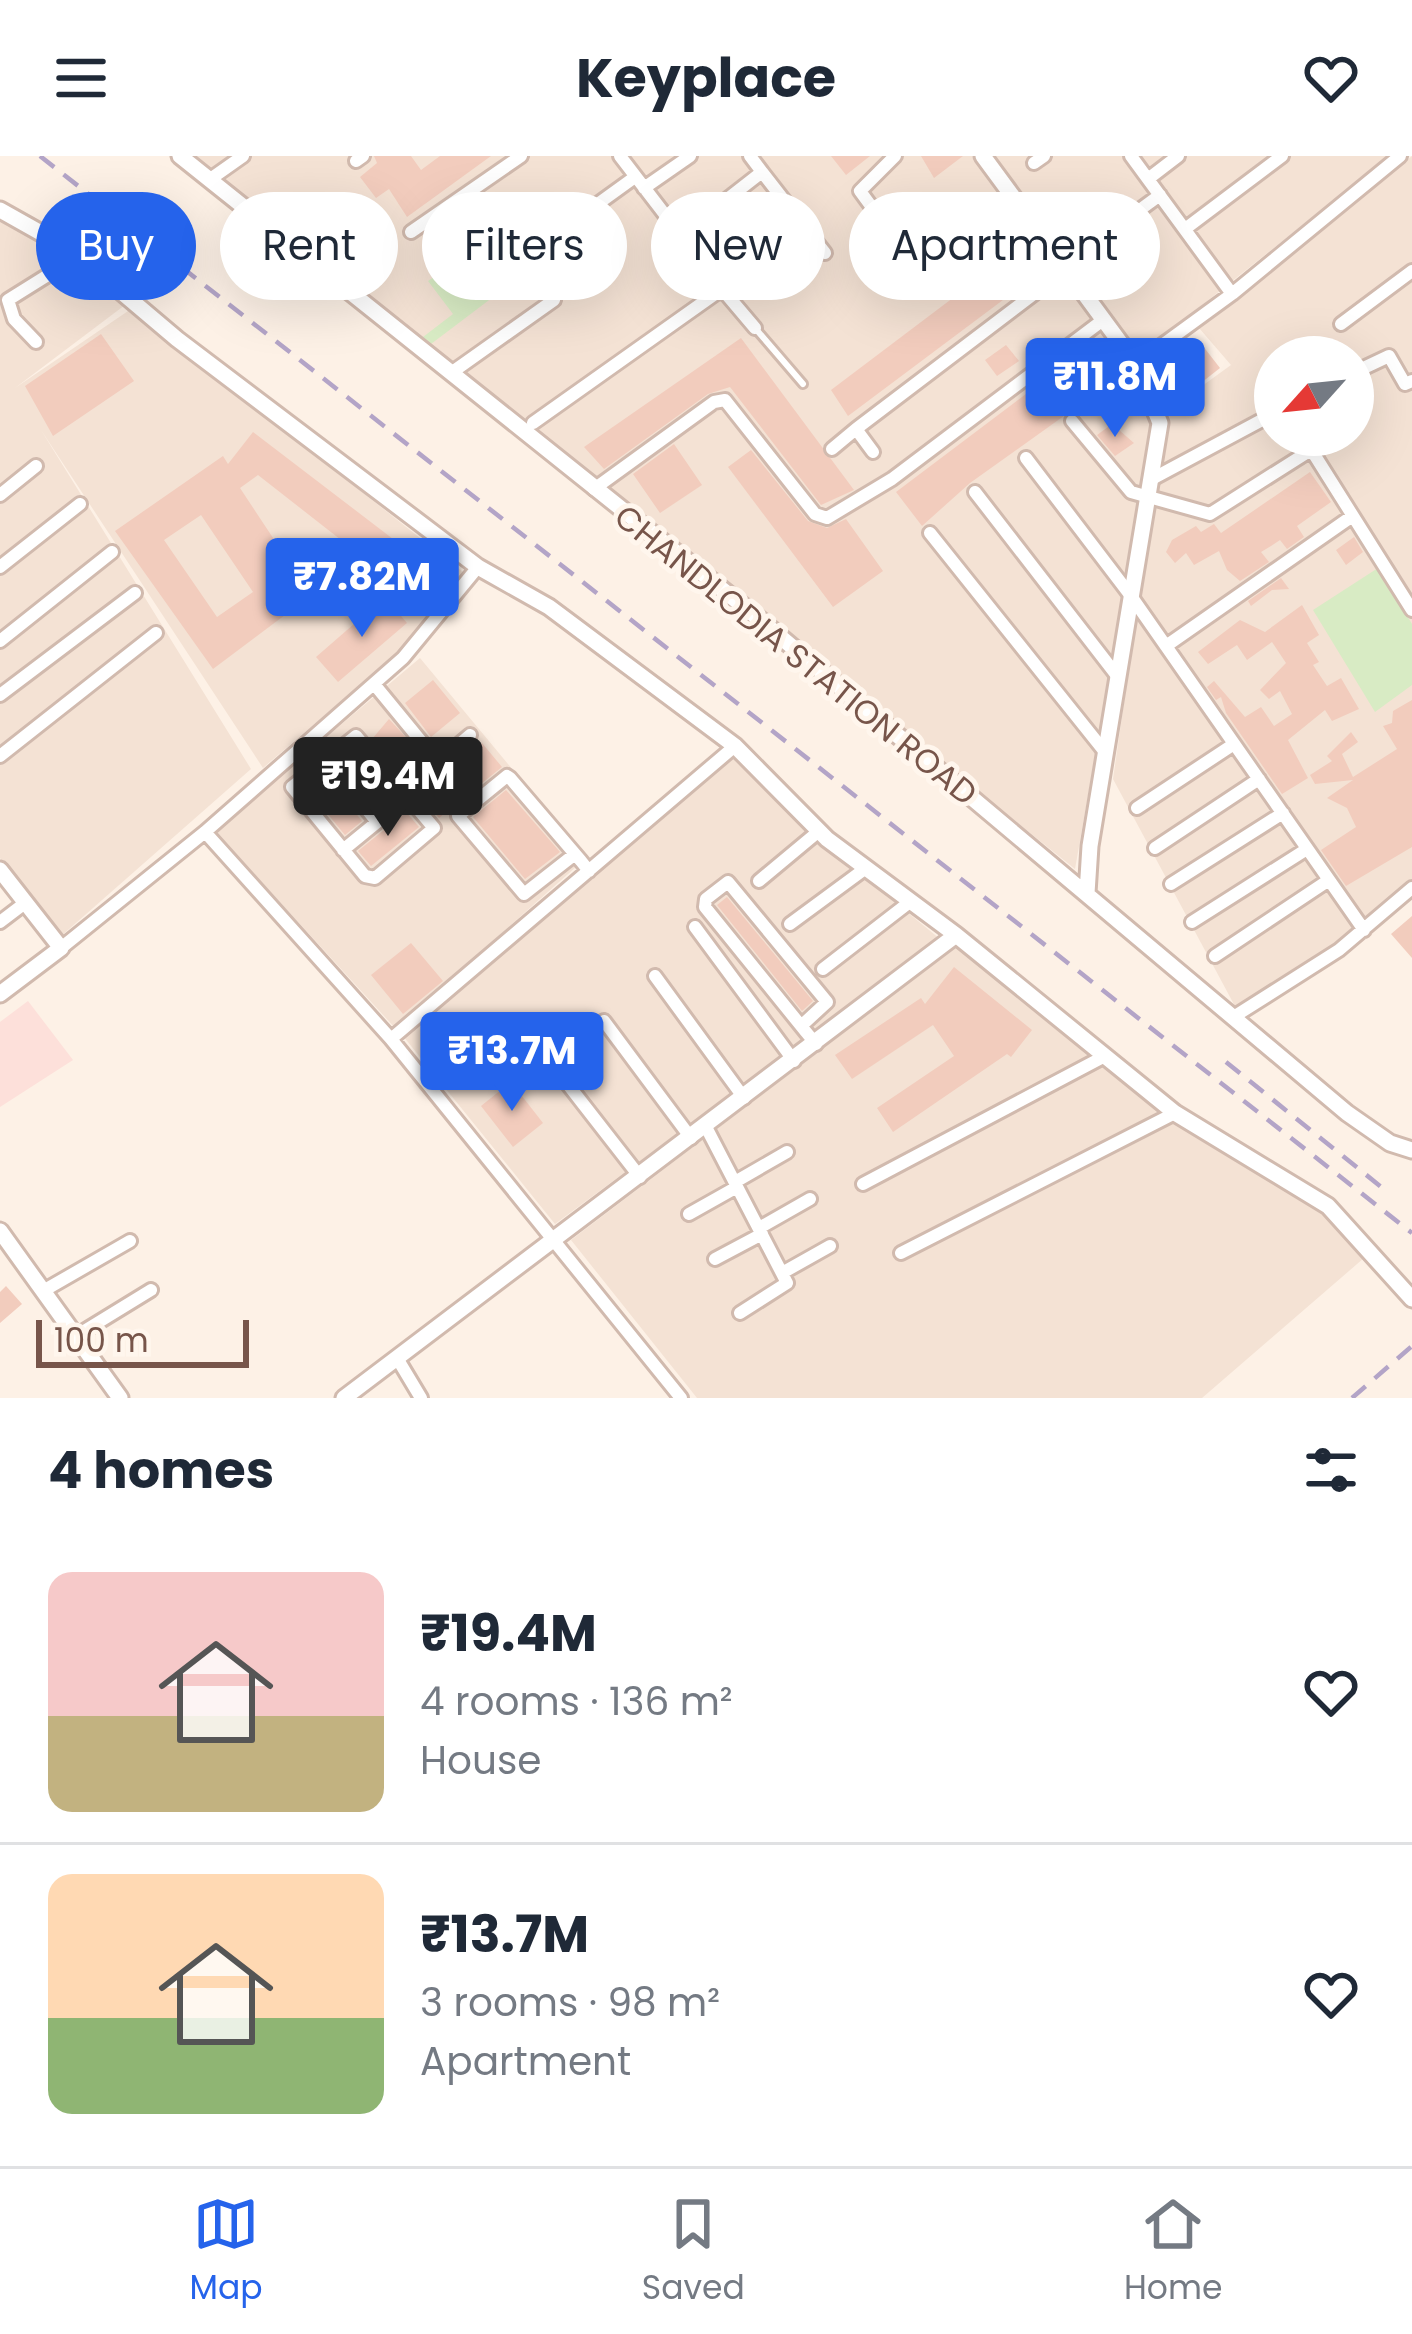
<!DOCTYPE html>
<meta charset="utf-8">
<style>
:root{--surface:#fff;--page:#f2f2f3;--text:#1f2937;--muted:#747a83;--line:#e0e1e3;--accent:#2563eb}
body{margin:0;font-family:Poppins,sans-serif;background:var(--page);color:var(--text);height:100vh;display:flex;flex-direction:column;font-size:45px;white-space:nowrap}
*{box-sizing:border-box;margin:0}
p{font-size:39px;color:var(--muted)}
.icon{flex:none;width:66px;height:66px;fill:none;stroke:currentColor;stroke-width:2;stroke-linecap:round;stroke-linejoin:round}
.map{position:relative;height:1242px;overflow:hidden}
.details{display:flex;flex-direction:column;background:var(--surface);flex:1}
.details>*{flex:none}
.guide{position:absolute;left:36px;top:36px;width:1341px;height:108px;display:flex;gap:24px}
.needle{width:78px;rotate:243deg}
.buttons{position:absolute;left:1254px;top:180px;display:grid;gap:24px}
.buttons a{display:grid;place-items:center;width:120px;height:120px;border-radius:50%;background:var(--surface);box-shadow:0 12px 48px #0002;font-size:60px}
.scale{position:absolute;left:36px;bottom:30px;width:213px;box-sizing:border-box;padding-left:12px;border:6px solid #77554a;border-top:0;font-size:33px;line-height:42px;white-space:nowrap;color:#77554a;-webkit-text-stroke:9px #fff6ed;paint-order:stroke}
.price{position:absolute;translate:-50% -102px;padding:0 27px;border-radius:12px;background:var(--accent);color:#fff;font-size:39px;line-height:78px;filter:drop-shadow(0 3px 6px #0008)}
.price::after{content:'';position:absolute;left:50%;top:72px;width:36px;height:27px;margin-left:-18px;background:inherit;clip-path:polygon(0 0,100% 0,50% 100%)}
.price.current{background:#222;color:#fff}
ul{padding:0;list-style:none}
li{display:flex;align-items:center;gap:36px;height:300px;padding:0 48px}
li+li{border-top:3px solid var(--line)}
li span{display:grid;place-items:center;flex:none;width:336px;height:240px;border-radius:24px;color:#555}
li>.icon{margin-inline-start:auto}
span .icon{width:144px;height:144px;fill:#fffc;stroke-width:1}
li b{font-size:51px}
h2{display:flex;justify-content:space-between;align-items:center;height:144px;padding:0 48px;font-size:51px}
.chip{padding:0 42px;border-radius:54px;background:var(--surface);box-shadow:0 12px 48px #0002;font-size:42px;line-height:108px}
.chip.current{background:var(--accent);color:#fff}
header{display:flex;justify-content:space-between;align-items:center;height:156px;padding:0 48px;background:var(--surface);font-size:54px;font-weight:700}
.dock{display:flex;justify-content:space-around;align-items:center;height:168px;border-top:3px solid var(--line);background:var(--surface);font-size:33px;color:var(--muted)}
.dock a{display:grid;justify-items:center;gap:6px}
.dock .current{color:var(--accent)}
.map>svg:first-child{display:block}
.residential{fill:#f4e2d4;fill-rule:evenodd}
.commercial{fill:#fde0da}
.green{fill:#d8ebc4}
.building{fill:#f2ccbd;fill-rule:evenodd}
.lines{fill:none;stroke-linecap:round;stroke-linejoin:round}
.service-casing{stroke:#d1baae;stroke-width:12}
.minor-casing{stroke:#d1baae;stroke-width:18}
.tertiary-casing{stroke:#d1baae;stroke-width:21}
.service{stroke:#fff;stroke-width:6}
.minor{stroke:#fff;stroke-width:12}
.tertiary{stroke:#fff;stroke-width:15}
.rail{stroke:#b3a4c7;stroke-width:4.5;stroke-dasharray:18 12;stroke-linecap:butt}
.labels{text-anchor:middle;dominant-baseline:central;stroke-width:10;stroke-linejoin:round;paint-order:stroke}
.street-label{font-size:33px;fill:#77554a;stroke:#fff6ed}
</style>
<header><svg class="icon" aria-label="menu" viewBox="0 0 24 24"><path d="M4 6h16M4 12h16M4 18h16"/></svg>Keyplace<svg class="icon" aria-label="heart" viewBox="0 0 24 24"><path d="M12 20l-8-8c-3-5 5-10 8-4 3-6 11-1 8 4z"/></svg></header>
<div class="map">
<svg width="1412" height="1242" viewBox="0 0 1412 1242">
<rect width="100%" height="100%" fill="#fdf1e6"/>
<!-- residential -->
<path class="residential" d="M187,0H972L1131,209L1153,271L1075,713Z
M991,0H1389L1137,201Z
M1412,0V726L1336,791L1237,854L1113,623L1166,256L1231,209L1199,172ZM1275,201H1353V279H1275Z
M0,54L129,146L15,232L131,153L463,416L397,497L263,612L41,274L251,613L60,781L0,702Z
M420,502L586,702L395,872L215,675Z
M734,594L824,688L940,783L555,1068L403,880Z
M956,791L1166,955L1322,1056L1364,1102L1202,1242H697L571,1084Z"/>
<!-- commercial -->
<path class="commercial" d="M28,845L73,904L0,951V866Z"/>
<!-- green -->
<path class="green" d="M491,81L517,123L431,188L423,181L453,158L428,125Z
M1378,412L1412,468V529L1375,556L1313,454Z"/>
<!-- building -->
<path class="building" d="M374,0H411L421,14L440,0H491L407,61L389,33L376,42L360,21L377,7Z
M831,0H870L846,19Z
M921,0H963L934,22Z
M1019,92L1039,117L848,260L831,234Z
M101,178L134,225L53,280L25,230Z
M741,182L854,334L821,349L730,231L708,238L604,313L584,291Z
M1199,185L1220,212L1192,234L1171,207Z
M1092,188L1117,222L970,327L922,370L896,336Z
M1006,189L1019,205L997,220L985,204Z
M1112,268L1134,287L1115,300L1097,279Z
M253,276L448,425L428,452L258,319L240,332L291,409L325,385L345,414L213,513L115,375L223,300L228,308ZM201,359L253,436L217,461L164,384Z
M674,288L702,329L660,357L633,318Z
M751,294L808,365L827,372L846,363L883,415L833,451L728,311Z
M1310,316L1331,346L1297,370L1304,381L1287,393L1280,384L1271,390L1261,396L1269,406L1240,425L1227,414L1219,395L1194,409L1186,397L1175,407L1166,396L1172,384L1196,370L1201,376L1214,368L1221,377Z
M1354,381L1363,396L1346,409L1336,394Z
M1281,422L1289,433L1272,434L1251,450L1248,445Z
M385,441L407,467L338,526L316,501Z
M1302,449L1319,479L1307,487L1319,506L1313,509L1327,530L1341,522L1359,553L1332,565L1325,554L1288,584L1308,622L1282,638L1226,557L1221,541L1216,544L1207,531L1214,525L1245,561L1261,551L1274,570L1292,558L1280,535L1269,543L1260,534L1286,507L1272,486L1247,504L1237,489L1208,508L1198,496L1240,464L1265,476Z
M433,524L460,557L431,581L405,547Z
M1412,544V691L1346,730L1321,694L1356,671L1347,652L1327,642L1353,624L1315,628L1310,619L1332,605L1327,600L1351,576L1358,586L1342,598L1353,621L1397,593L1383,570L1392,567L1393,555Z
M389,563L443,621L482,587L502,611L439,662L372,583Z
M356,597L378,623L365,634L343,608Z
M325,619L362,665L345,679L308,634Z
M506,634L560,696L525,723L473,661Z
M406,656L419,671L371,710L358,695Z
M727,741L813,845L802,855L717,749Z
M1412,760V802L1391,778Z
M411,787L443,825L403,858L371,819Z
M954,811L1032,874L1011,901L1007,898L893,976L877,952L954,900L933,869L852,923L835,899L921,842L925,848Z
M511,926L543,967L513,991L481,950Z
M6,1130L22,1148L0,1167V1136Z"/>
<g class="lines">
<!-- service casing -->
<g class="service-casing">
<path id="service" d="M755,172L803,228"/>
</g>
<!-- minor casing -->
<g class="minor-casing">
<path id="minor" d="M750,0L762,16
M895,0L860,35L926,125L1024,56
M1131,0L1232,138
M356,5L363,0
M1034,7L1044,0
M1148,23L1178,0
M209,24L243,0
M644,32L690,0
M1185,73L1282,0
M411,76L521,0
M680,80L762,16L825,97
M1085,94L1160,39
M527,99L635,21
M722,133L755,172
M1341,168L1412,115
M36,186L14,163L8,144L56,114L73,95
M1136,208L1232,138L1400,0
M451,217L554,144
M1353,217L1389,200L1405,228L1412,225
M1072,265L1131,336L1210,358L1311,294
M533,267L722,133L620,0
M1302,279L1412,454
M832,293L856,273
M873,296L856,273L1064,115
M1026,302L1131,440L1364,774
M1150,324L1275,257
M594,333L714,246L725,244L815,358L827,362L892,323L1103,164
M975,336L1118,521
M0,339L36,310
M930,377L1105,596
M0,411L80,348
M0,485L112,396
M1166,490L1351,361
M374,528L434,601H444L470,579
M0,539L135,437
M356,580L434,672L375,722L365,720L292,631Z
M310,584L377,666
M0,600L156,477
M1137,652L1234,588
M205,676L391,883L681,1242
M1155,692L1259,623
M343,694L409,640
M575,698L524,738L458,660L507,620L510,622L581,705L589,715
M759,725L819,675
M1171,728L1283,657
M0,766L25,747
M1192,766L1307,693
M790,768L866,712
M695,771L794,905
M61,792L205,676L403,502L478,411
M1215,800L1329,724
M823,813L911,745
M655,820L744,942
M1235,860L1339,794L1412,732
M604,865L691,982
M801,870L827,846L728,726L706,743L705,751L806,876L816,888
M391,883L735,590
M559,917L640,1021
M706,971L787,1127L740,1157
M735,1026L787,996
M863,1028L1105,900
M689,1058L737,1031
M759,1072L810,1043
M901,1097L1175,957
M715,1103L762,1078
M782,1117L830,1090
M43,1135L130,1085
M76,1180L151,1134
M397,1202L421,1242"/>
</g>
<!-- tertiary casing -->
<g class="tertiary-casing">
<path id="tertiary" d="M180,0L753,458L1347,957L1390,987L1412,994
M983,0L1136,208L1160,267L1090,690L1087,737
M0,54L73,95L177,183L478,411L549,451L735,590L827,683L956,779
M0,714L61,792L0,838
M0,1075L120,1242
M344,1242L956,779L1175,957L1328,1050L1412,1143"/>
</g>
<!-- service -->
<use href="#service" class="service"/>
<!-- minor -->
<use href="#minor" class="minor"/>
<!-- tertiary -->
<use href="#tertiary" class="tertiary"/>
<!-- rail -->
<path class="rail" d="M40,0L1412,1077
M1226,906L1385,1034
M1352,1242L1412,1190"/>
</g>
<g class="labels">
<!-- street labels -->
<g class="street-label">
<text transform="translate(796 499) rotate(39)">CHANDLODIA STATION ROAD</text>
</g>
</g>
</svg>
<div class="buttons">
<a><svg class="needle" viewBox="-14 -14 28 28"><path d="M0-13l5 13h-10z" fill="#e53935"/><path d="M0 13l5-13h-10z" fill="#747a83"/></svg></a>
</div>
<div class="scale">100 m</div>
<b class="price" style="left:1115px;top:284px">₹11.8M</b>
<b class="price" style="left:362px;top:484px">₹7.82M</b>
<b class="price current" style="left:388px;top:683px">₹19.4M</b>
<b class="price" style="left:512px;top:958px">₹13.7M</b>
<div class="guide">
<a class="chip current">Buy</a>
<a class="chip">Rent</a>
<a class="chip">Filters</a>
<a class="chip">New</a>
<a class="chip">Apartment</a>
</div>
</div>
<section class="details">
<h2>4 homes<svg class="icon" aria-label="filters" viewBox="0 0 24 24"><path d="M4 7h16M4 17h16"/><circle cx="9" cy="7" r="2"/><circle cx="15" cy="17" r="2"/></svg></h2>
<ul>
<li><span style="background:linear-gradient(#f6c9c9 60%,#c2b280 0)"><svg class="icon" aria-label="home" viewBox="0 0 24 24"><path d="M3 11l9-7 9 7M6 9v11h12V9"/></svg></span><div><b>₹19.4M</b><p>4 rooms · 136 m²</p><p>House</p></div><svg class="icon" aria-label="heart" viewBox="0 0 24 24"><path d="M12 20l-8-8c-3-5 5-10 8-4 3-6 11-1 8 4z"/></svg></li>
<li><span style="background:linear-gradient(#ffd9b3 60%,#8fb573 0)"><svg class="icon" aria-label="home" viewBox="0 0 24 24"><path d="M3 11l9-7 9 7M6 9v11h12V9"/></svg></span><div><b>₹13.7M</b><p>3 rooms · 98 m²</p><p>Apartment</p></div><svg class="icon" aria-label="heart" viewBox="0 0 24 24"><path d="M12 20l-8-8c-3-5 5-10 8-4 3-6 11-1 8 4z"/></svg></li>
</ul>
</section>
<nav class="dock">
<a class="current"><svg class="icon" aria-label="map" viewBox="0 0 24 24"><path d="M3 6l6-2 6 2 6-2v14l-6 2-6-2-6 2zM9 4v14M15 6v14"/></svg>Map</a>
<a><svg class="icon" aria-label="saved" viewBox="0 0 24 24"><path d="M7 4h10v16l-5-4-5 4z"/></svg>Saved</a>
<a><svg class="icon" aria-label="home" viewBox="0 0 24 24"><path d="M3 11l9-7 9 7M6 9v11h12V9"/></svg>Home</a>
</nav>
